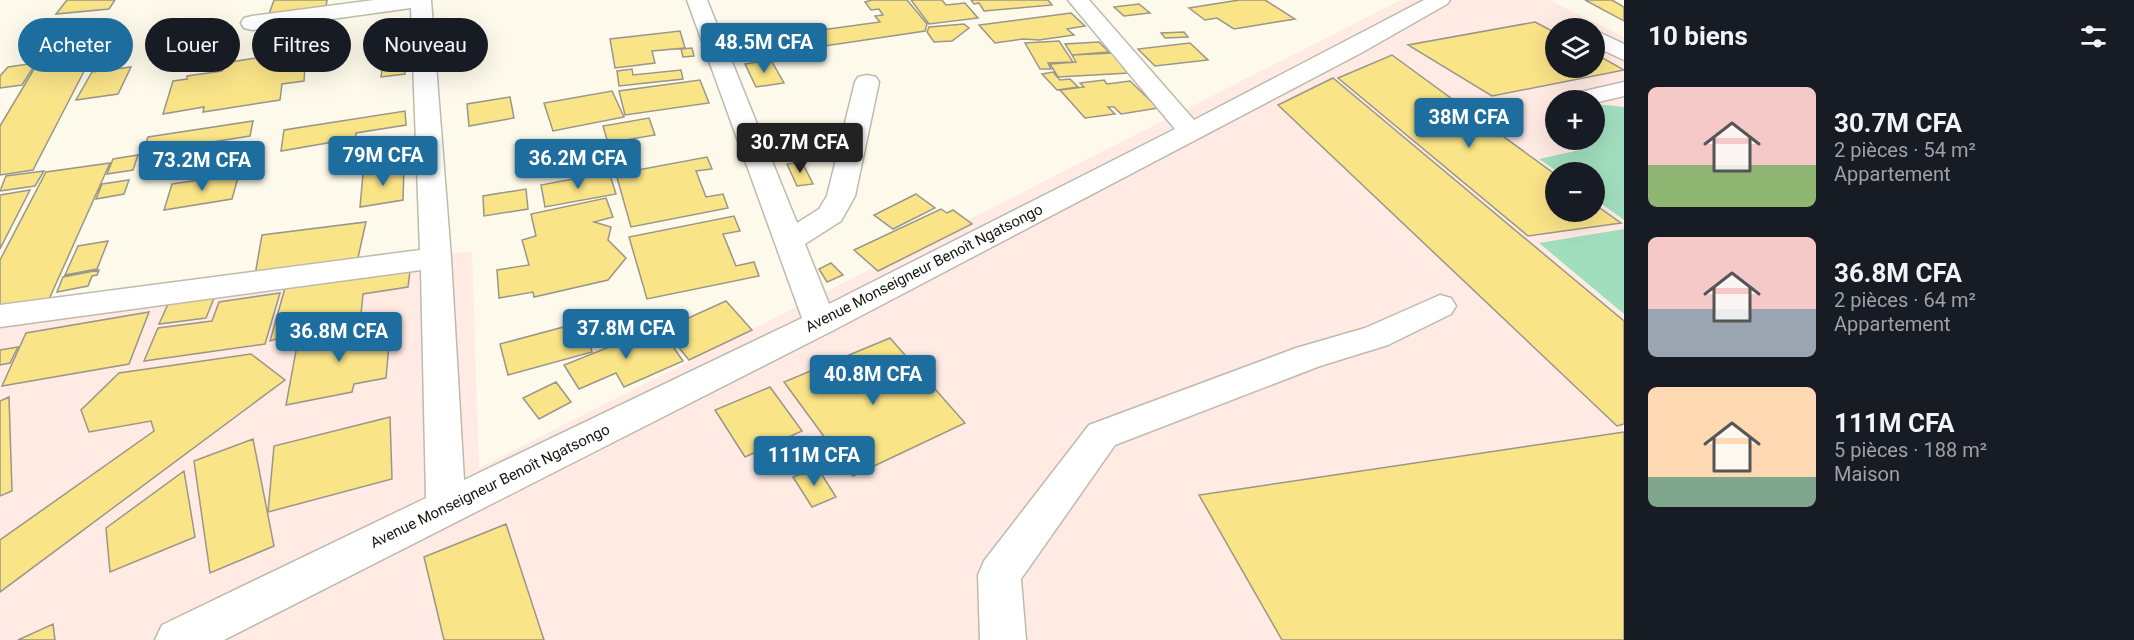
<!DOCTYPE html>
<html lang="fr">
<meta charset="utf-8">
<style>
:root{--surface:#171b24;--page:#20242c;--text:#f1f3f6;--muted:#9ea1a6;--accent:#1d6e9f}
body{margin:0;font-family:Roboto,sans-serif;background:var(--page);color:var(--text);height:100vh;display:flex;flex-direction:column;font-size:22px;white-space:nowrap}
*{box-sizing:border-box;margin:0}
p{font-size:20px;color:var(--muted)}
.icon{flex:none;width:33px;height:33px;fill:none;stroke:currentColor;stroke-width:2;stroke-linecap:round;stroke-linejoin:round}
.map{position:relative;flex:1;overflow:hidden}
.side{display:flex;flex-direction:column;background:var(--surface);width:510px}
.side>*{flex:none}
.guide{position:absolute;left:18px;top:18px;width:570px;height:54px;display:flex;gap:12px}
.tools{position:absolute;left:1545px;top:18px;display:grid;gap:12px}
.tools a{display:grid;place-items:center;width:60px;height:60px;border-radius:50%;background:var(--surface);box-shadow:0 6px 24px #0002;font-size:30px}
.price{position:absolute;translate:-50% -51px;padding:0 14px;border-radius:6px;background:var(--accent);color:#fff;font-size:20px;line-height:39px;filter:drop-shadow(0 2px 3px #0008)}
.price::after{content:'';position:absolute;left:50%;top:36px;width:18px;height:14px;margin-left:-9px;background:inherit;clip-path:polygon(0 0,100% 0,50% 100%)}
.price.current{background:#222;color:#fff}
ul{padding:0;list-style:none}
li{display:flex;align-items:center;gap:18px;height:150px;padding:0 24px}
li span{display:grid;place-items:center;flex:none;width:168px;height:120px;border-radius:9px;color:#555}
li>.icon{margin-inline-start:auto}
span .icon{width:72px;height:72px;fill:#fffc;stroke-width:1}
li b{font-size:26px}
h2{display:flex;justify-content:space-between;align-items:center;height:72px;padding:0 24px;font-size:26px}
.tag{padding:0 21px;border-radius:27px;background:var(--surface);box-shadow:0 6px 24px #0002;font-size:21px;line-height:54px}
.tag.current{background:var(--accent);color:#fff}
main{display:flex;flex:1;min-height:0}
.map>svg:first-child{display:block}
.industrial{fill:#ffebe3;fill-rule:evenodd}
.green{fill:#a1debe}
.building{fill:#fae488;stroke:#9a9689;stroke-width:1.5}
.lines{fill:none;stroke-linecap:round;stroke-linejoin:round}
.minor-casing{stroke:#bebaac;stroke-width:3}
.minor{fill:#fff;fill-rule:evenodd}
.labels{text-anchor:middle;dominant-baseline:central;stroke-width:5;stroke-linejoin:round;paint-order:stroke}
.street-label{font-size:15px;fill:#181712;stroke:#fff}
</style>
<main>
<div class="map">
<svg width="1624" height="640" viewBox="0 0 1624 640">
<rect width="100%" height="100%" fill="#fdfaeb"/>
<!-- industrial -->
<path class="industrial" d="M1401,0H1550L1624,37V640H0V310L472,251L479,468ZM1556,28H1594V68H1556ZM1556,100H1594V140H1556ZM1556,172H1594V212H1556Z"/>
<!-- green -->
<path class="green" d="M1595,104L1624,107V220L1595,199L1594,172H1558L1539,159L1580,150L1567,140H1594Z
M1624,229V314L1539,243Z"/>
<!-- building -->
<path class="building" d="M67,0H115L109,9L56,14Z
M274,0H327L326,7L269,14Z
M872,0H907L927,24L925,31L818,47L810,34L823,32L821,30L880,22L875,16L883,15L879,9L871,10L865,2Z
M911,0H942L946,5L965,3L978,18L929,24Z
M971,0H1048L1052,5L984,11L979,3L974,4Z
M1239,0H1265L1295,19L1234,29L1217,18L1205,20L1189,8Z
M1585,0H1612L1624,7V21Z
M1139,4L1150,13L1124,16L1114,7Z
M1071,13L1085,26L1067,29L1074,35L1039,40L1023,39L995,43L979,25Z
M1535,22L1556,33V68H1594V53L1624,70L1492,96L1408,45Z
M964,24L969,28L952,41L934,42L927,32L929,27Z
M680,31L685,48L652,51L655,63L615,68L610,39Z
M1184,32L1188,37L1165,38L1161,33Z
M1059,41L1073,62L1048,63L1051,69H1040L1025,43Z
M1099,42L1109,52L1072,55L1065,44Z
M1190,43L1208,60L1155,66L1138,49Z
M406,46V65L382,68L383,49Z
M692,48L694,56L683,57L681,49Z
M94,52L33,170L0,175V126L40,59Z
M1114,53L1129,73L1058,77L1050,64L1076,62L1072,55Z
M1392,55L1556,175V212H1594V204L1621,223L1528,236L1338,78Z
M262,57L263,64L279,63L278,71L305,67L304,81L282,84L280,100L203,112L204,107L163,114L173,81L187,79V76L222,71L224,63Z
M771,60L784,83L756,87L745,64Z
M36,63L22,85L0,88V76L8,67Z
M131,67L118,94L76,100L92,72Z
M405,67V74L381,77L382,70Z
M632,69L633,75L681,70L683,79L619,86L617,71Z
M1053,72L1060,80L1070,79L1078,87L1057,90L1042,74Z
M1333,78L1624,321V424L1617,426L1278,105Z
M700,80L709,103L625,115L619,91Z
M1104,80L1107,84L1130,81L1158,108L1121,114L1114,107H1108L1115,114L1085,118L1060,90L1084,87L1080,83Z
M612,91L624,117L553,131L544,103Z
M510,97L514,118L469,126L467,104Z
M405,111L406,125L356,133V138L281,151L284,130Z
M649,118L655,135L608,143L603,126Z
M253,121L250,136L142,153L148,137Z
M794,127L799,138L775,141L772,129Z
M196,148L191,163L165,167L170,152Z
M138,155L133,170L107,174L113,159Z
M707,157L712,169L696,171L706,197L723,194L728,208L631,227L616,174Z
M802,162L813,184L797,186L787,164Z
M110,163L46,306L0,309V260L46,172Z
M404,167L403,200L360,207L363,174Z
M44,171L35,186L0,191L6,176Z
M609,172L616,194L545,207L541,185Z
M239,174L232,199L164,210L172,184Z
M129,180L124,194L96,199L102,184Z
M526,189L528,209L484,216L483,196Z
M30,190L0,249V195Z
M916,194L935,208L893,229L874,215Z
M606,198L613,217L594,222L611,227L608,240L626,258L608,280L534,297L533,292L499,298L497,270L529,265L522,240L536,236L531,214Z
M941,209L947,213L953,210L972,224L878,271L854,250Z
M734,216L740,231L723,234L736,266L754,262L759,276L647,299L629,237Z
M366,222L357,262L255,275L262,235Z
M108,241L97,269L65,275L78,246Z
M411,263L408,287L363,294L361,314L270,341L287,281Z
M831,263L843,275L827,282L819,269Z
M99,270L97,275L92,276L88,286L57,292L63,277Z
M280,293L265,344L144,361L158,328L212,321L219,302Z
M214,298L206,318L159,324L168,304Z
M726,301L752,330L689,360L664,329Z
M149,312L129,364L2,386L26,333Z
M616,313L624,335L590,344L592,352L508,375L500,344Z
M391,323L386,378L354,384L352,392L286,405L298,340Z
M659,327L683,361L624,387L616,373L579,389L564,365Z
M890,338L965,423L853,476L784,382Z
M18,347L10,363L0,365V350Z
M251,354L285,380L0,592V540L154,431L151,421L89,432L81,410L119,373Z
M556,382L571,402L539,419L523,398Z
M770,387L802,431L745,457L715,410Z
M9,397L12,491L0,496V401Z
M390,417L392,479L268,512L274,446Z
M1624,432V640H1282L1199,495Z
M253,439L274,546L210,573L194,461Z
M817,467L836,497L812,507L793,477Z
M184,471L195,537L110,572L106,528Z
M506,524L544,640H444L424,557Z
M53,624L55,640H18Z"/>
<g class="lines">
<!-- minor casing -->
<g class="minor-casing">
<path id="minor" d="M374,0H431L451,258L464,480L802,318L687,0H707L797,223L819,209L827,196L855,82L858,77L867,75L876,77L879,82L855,196L841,221L805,244L829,304L1175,129L1068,0H1089L1194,120L1424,0H1450L1447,4L1361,53L832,331L224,640H155L162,625L426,498L421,270L0,327V305L420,250L411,8L252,30L244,28L241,23L244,18L252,16Z
M1594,30L1624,44V60L1594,46Z
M1624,82V96L1594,103V100L1569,99L1572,94Z
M1440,295L1451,298L1456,306L1451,314L1388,345L1320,366L1115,445L1021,579L1026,640H980L978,575L984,561L1089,425L1296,348L1365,328Z"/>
</g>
<!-- minor -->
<use href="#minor" class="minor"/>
</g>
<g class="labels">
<!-- street labels -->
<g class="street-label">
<text transform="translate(924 268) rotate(-27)">Avenue Monseigneur Benoît Ngatsongo</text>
<text transform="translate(490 486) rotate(-26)">Avenue Monseigneur Benoît Ngatsongo</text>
</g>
</g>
</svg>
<div class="tools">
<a><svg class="icon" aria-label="layers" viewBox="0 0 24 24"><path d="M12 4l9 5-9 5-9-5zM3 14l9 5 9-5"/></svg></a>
<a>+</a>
<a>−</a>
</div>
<b class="price" style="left:764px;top:74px">48.5M CFA</b>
<b class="price" style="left:1469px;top:149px">38M CFA</b>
<b class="price current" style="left:800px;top:174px">30.7M CFA</b>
<b class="price" style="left:383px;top:187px">79M CFA</b>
<b class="price" style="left:578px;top:190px">36.2M CFA</b>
<b class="price" style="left:202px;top:192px">73.2M CFA</b>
<b class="price" style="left:626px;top:360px">37.8M CFA</b>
<b class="price" style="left:339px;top:363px">36.8M CFA</b>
<b class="price" style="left:873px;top:406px">40.8M CFA</b>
<b class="price" style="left:814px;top:487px">111M CFA</b>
<div class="guide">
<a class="tag current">Acheter</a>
<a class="tag">Louer</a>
<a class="tag">Filtres</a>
<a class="tag">Nouveau</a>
</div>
</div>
<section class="side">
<h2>10 biens<svg class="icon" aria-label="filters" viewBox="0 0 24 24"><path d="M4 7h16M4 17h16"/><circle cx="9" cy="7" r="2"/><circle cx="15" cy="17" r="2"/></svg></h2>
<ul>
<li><span style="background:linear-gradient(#f6c9c9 65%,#8fb573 0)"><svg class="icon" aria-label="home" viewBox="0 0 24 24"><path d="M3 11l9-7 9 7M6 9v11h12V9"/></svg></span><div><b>30.7M CFA</b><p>2 pièces · 54 m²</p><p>Appartement</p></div></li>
<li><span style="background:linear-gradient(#f6c9c9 60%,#9aa5b1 0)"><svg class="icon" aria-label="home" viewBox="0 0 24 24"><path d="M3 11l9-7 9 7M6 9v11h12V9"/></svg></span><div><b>36.8M CFA</b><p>2 pièces · 64 m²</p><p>Appartement</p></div></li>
<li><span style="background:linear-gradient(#ffd9b3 75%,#7fa58c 0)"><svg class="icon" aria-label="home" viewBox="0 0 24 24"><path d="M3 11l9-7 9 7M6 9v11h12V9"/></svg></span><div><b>111M CFA</b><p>5 pièces · 188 m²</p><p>Maison</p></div></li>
</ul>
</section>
</main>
